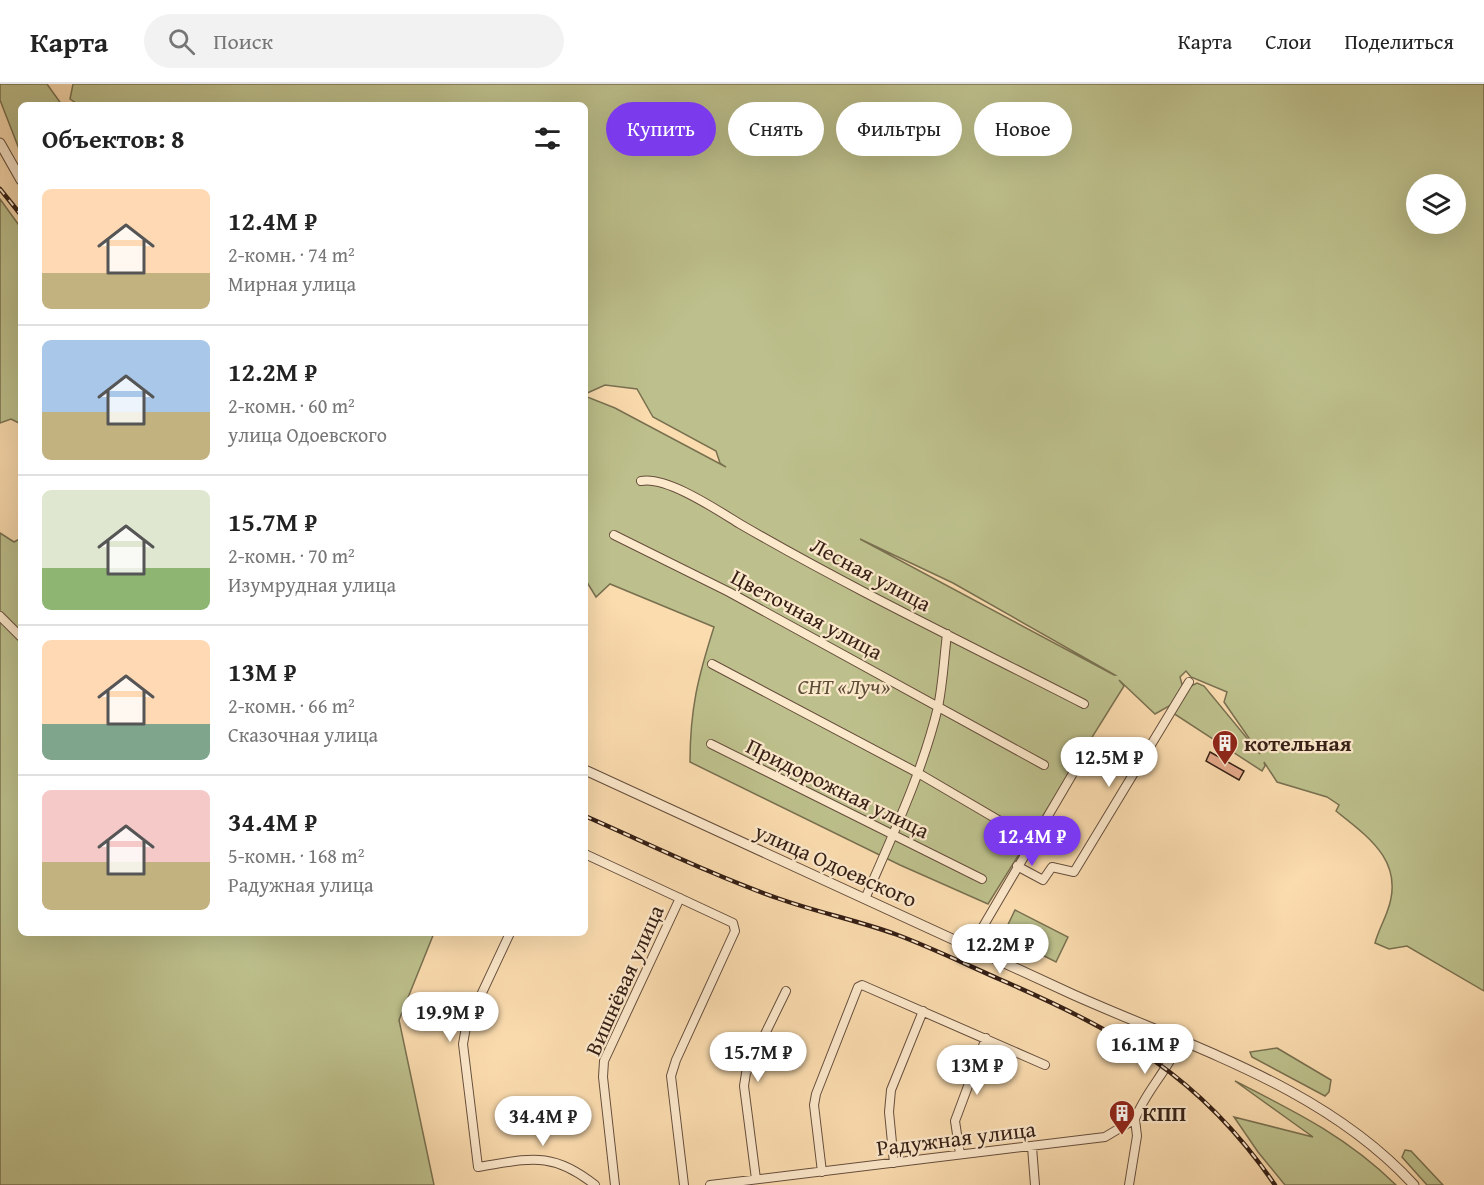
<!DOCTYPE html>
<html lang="ru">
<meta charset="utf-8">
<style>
:root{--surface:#fff;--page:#f2f2f2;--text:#222;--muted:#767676;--line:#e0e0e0;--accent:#7c3aed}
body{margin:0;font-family:"Gentium Book Plus",serif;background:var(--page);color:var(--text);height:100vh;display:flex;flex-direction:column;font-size:22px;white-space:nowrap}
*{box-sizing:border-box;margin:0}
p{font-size:20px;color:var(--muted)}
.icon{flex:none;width:33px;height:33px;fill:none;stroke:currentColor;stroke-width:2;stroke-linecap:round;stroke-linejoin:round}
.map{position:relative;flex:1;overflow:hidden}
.side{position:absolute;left:18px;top:18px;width:570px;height:834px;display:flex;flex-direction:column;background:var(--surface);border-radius:9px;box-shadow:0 6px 24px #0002}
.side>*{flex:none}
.hud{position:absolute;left:606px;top:18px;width:570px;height:54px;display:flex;gap:12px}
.tools{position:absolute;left:1406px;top:90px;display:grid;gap:12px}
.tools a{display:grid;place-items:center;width:60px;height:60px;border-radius:50%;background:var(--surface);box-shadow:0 6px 24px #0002;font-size:30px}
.price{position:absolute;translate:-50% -51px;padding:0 14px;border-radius:21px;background:#fff;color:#222;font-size:20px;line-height:39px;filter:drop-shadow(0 2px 3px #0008)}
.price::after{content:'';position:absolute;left:50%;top:36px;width:18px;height:14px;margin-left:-9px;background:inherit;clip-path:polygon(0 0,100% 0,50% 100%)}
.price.selected{background:var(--accent);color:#fff}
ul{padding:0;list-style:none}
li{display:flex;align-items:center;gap:18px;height:150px;padding:0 24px}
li+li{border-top:2px solid var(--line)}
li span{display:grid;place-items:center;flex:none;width:168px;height:120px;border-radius:9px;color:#555}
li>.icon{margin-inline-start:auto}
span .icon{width:72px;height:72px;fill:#fffc;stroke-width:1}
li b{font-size:26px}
h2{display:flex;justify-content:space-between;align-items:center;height:72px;padding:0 24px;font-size:26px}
.tag{padding:0 21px;border-radius:27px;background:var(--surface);box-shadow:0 6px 24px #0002;font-size:21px;line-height:54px}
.tag.selected{background:var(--accent);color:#fff}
header{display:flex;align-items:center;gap:36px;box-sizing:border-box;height:84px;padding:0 30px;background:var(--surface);border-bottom:2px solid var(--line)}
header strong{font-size:28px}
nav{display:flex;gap:33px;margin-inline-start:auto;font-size:21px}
.search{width:420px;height:54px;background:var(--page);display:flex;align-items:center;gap:15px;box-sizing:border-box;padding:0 21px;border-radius:33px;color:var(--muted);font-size:22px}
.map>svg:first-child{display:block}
.green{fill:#bdc08c;stroke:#797050;stroke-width:1.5;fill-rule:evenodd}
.building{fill:#e5a98a;stroke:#351f15;stroke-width:1.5}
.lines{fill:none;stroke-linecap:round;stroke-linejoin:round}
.minor-casing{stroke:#664e3c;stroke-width:10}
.tertiary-casing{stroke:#664e3c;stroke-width:11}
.minor{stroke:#fce8cb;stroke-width:8}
.tertiary{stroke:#fce8cb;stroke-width:9}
.rail-casing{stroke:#351f15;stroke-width:4.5}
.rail{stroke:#fce8cb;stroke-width:2;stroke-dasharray:7;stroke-linecap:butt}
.labels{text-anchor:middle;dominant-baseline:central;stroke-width:4.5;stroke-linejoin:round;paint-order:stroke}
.street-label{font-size:22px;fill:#351f15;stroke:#fce8cb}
.park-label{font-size:22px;font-style:italic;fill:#5e4f39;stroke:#fce8cb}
.poi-label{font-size:22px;font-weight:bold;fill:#351f15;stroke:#fce8cb;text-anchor:start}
</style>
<header>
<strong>Карта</strong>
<div class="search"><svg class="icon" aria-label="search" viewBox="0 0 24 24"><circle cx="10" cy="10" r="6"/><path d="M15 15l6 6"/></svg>Поиск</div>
<nav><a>Карта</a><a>Слои</a><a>Поделиться</a></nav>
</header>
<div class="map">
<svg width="1484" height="1101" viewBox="0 0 1484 1101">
<rect width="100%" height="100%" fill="#fbdcaf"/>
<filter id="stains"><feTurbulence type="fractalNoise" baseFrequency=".00333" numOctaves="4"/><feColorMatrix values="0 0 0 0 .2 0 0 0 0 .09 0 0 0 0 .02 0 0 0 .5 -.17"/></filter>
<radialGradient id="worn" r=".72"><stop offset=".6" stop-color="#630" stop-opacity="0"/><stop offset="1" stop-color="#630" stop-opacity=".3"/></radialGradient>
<!-- green -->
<path class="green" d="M0,0H47L62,21H21V70L0,16Z
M73,0H1484V907L1407,862L1389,865L1375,859C1378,848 1383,839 1387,828C1406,779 1370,754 1336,727L1339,721L1327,713L1277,698L1264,678L1265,682L1262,687L1173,629L1191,602L1197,599L1204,602L1260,670L1224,618L1227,608L1191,593L1186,587L1180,593L1183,604L1171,621L1155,630L1119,596L1124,602L988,820L900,781L690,678C690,625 698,593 714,543L610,500L596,513L585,495V312L615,324L726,383L720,379L716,367L653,333L637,305L605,301L585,310V21H79L70,15ZM1416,100H1455V140H1416ZM860,455L953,499L1115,591H1114Z
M0,115L21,144V340L11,335L0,339Z
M0,449L14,458L21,454V849H434L399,936L434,1101H0Z
M1015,826L1068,853L1056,878L1003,851Z
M1277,964L1331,996L1329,1008L1325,1012L1252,973L1250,968Z
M1235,997C1296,1028 1347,1053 1396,1101H1285L1258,1068L1234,1033L1313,1053Z
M1405,1066L1411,1067L1443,1101H1427L1402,1073Z"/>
<!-- building -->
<path class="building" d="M1210,668L1244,687L1239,696L1206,677Z"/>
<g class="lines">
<!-- minor casing -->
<g class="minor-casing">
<path id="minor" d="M641,397C667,392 717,426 740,440C852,505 969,561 1084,620
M614,451L729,508L1044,681
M0,532L21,553
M712,580L918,689L1017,747
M711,660L982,795
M585,770L733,839L735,847L676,976L671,992L684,1101
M1017,782L1043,796L1052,783L1074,788L1189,598
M865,815C892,752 922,690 938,623C943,599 944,574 947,550
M510,849L466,943L463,960L478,1083C529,1075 551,1066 595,1101
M971,863L1072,691
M1135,1035C1146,1006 1169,986 1179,957
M1032,1063L1035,1101
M960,1070L955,1037L986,954
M894,1079L889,1028L891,1006L923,927
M822,1088L814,1021L816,1010L858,903L862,901L1045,981
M756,1095L744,1002L746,989L786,907
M615,1101L603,993L604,977L680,814
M710,1101L1105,1053L1135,1035L1137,1052L1129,1101"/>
</g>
<!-- tertiary casing -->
<g class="tertiary-casing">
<path id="tertiary" d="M0,59L21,96
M585,686C748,762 911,837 1074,911C1193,964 1324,1003 1414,1101"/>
</g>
<!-- minor -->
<use href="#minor" class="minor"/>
<!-- tertiary -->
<use href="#tertiary" class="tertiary"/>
<!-- rail casing -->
<g class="rail-casing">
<path id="rail" d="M0,105L21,131
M585,732C649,760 712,791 777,814C816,828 856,836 895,850C930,863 965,880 999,895C1118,947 1200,991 1275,1101"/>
</g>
<!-- rail -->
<use href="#rail" class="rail"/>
</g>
<!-- icons -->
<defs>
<g id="building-pin" transform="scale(1.35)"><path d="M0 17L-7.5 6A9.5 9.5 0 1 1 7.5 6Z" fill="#8f2418" stroke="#fce8cb"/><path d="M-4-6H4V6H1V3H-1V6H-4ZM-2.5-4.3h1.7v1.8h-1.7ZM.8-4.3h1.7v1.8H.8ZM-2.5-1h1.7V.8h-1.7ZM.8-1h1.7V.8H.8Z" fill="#fff"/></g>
</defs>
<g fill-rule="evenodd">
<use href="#building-pin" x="1225" y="659"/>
<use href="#building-pin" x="1122" y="1029"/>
</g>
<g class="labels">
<!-- street labels -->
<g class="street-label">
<text transform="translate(871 490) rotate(28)">Лесная улица</text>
<text transform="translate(807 530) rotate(28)">Цветочная улица</text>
<text transform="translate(838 704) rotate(26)">Придорожная улица</text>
<text transform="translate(836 781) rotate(24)">улица Одоевского</text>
<text transform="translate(624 896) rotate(-66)">Вишнёвая улица</text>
<text transform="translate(956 1054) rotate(-7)">Радужная улица</text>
</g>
<!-- park labels -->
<g class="park-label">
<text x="844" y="602">СНТ «Луч»</text>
</g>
<!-- poi labels -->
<g class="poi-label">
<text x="1244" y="659">котельная</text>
<text x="1142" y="1029">КПП</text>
</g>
</g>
<rect width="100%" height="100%" filter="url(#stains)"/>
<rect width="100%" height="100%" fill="url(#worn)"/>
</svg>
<div class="tools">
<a><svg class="icon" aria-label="layers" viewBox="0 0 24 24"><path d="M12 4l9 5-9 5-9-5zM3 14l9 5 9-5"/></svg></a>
</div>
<b class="price" style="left:1109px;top:704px">12.5M ₽</b>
<b class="price selected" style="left:1032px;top:783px">12.4M ₽</b>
<b class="price" style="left:1000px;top:891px">12.2M ₽</b>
<b class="price" style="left:450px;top:959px">19.9M ₽</b>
<b class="price" style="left:1145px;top:991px">16.1M ₽</b>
<b class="price" style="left:758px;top:999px">15.7M ₽</b>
<b class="price" style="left:977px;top:1012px">13M ₽</b>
<b class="price" style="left:543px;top:1063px">34.4M ₽</b>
<div class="hud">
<a class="tag selected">Купить</a>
<a class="tag">Снять</a>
<a class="tag">Фильтры</a>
<a class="tag">Новое</a>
</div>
<section class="side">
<h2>Объектов: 8<svg class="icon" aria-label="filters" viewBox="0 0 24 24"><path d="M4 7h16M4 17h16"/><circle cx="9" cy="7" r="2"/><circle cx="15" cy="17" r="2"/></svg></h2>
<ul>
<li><span style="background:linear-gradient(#ffd9b3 70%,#c2b280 0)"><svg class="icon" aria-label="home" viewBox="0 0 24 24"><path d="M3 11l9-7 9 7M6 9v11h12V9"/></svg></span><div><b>12.4M ₽</b><p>2-комн. · 74 m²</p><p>Мирная улица</p></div></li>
<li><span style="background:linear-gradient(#a9c7e8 60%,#c2b280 0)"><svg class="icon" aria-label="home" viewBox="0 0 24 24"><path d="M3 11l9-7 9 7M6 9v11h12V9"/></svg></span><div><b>12.2M ₽</b><p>2-комн. · 60 m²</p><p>улица Одоевского</p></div></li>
<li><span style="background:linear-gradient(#dfe7d0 65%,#8fb573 0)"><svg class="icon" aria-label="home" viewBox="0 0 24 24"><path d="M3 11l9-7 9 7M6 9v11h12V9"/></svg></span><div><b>15.7M ₽</b><p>2-комн. · 70 m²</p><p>Изумрудная улица</p></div></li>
<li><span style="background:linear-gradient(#ffd9b3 70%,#7fa58c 0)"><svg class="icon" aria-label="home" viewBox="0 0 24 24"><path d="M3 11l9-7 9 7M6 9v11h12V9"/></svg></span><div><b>13M ₽</b><p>2-комн. · 66 m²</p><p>Сказочная улица</p></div></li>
<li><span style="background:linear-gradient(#f6c9c9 60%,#c2b280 0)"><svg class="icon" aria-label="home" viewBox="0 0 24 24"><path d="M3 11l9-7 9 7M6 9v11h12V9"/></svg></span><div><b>34.4M ₽</b><p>5-комн. · 168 m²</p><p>Радужная улица</p></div></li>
</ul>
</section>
</div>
